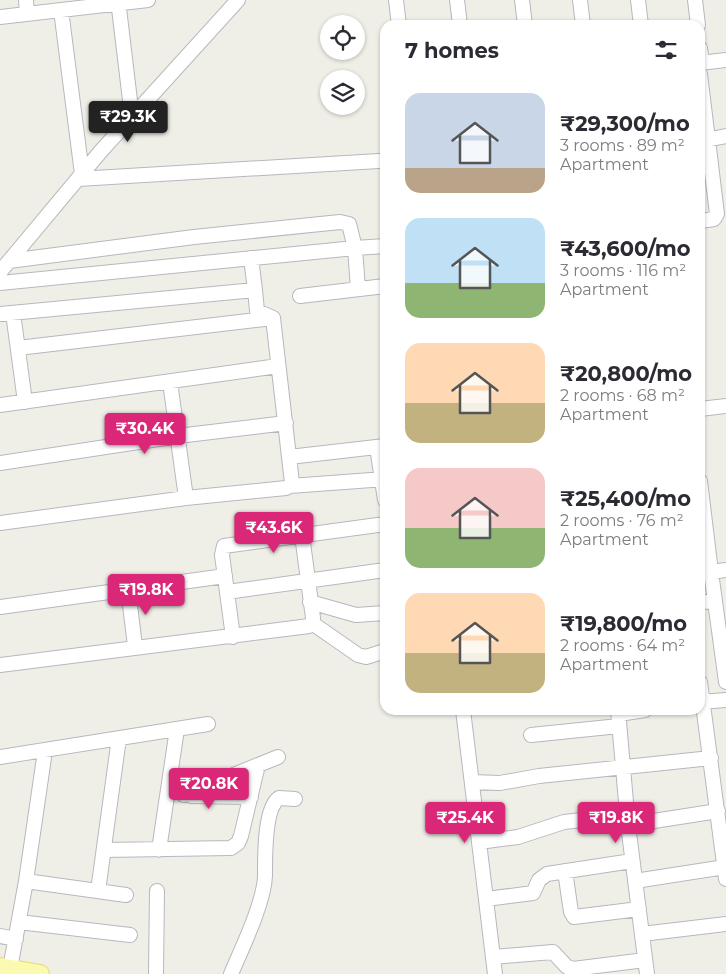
<!DOCTYPE html>
<meta charset="utf-8">
<style>
:root{--surface:#fff;--page:#f7f7f7;--text:#2b2b33;--muted:#7c7c81;--accent:#db2777}
body{margin:0;font-family:Montserrat,sans-serif;background:var(--page);color:var(--text);height:100vh;display:flex;flex-direction:column;font-size:19px;white-space:nowrap}
*{box-sizing:border-box;margin:0}
p{font-size:16px;color:var(--muted)}
.icon{flex:none;width:28px;height:28px;fill:none;stroke:currentColor;stroke-width:2;stroke-linecap:round;stroke-linejoin:round}
.map{position:relative;flex:1;overflow:hidden}
.details{position:absolute;left:380px;top:20px;width:325px;height:695px;display:flex;flex-direction:column;background:var(--surface);border-radius:15px;box-shadow:0 1px 4px #0004}
.details>*{flex:none}
.buttons{position:absolute;left:320px;top:15px;display:grid;gap:10px}
.buttons a{display:grid;place-items:center;width:45px;height:45px;border-radius:50%;background:var(--surface);box-shadow:0 1px 4px #0004;font-size:25px}
.price{position:absolute;translate:-50% -42px;padding:0 11px;border-radius:5px;background:var(--accent);color:#fff;font-size:16px;line-height:32px;filter:drop-shadow(0 1px 2px #0008)}
.price::after{content:'';position:absolute;left:50%;top:30px;width:15px;height:11px;margin-left:-8px;background:inherit;clip-path:polygon(0 0,100% 0,50% 100%)}
.price.on{background:#222;color:#fff}
ul{padding:0;list-style:none}
li{display:flex;align-items:center;gap:15px;height:125px;padding:0 25px}
li span{display:grid;place-items:center;flex:none;width:140px;height:100px;border-radius:15px;color:#555}
li>.icon{margin-inline-start:auto}
span .icon{width:60px;height:60px;fill:#fffc;stroke-width:1}
li b{font-size:21px}
h2{display:flex;justify-content:space-between;align-items:center;height:60px;padding:0 25px;font-size:21px}
.map>svg:first-child{display:block}
.lines{fill:none;stroke-linecap:round;stroke-linejoin:round}
.minor-casing{stroke:#b7b8bd;stroke-width:16}
.major-casing{stroke:#ecd965;stroke-width:20}
.minor{stroke:#fff;stroke-width:14}
.major{stroke:#fcfab1;stroke-width:18}
</style>
<div class="map">
<svg width="726" height="974" viewBox="0 0 726 974">
<rect width="100%" height="100%" fill="#f0efe7"/>
<g class="lines">
<!-- minor casing -->
<g class="minor-casing">
<path id="minor" d="M26,0L27,14
M118,0L132,117
M396,0L399,25
M457,0L460,25
M522,0L525,25
M580,0L583,25
M638,0L641,25
M695,0L698,25
M61,10L82,174
M0,17L148,0
M700,48L702,63
M700,63L726,60
M700,74L717,214L714,219L700,221
M700,141L726,136
M78,179L379,161
M251,258L255,290
M9,261L194,237L340,222L349,224L355,248L385,246
M0,272L101,151L238,0
M0,283L355,248L358,289
M300,296L385,286
M13,313L25,402
M0,314L255,290L257,311L273,318L292,483L290,486L286,488L186,498L0,523
M18,348L273,318
M170,382L186,498
M0,405L278,366
M700,409L726,406
M377,447L385,500
M289,457L385,446
M0,463L178,436L286,423
M700,481L711,572L700,573
M290,486L385,479
M726,570L711,572L726,682
M128,589L135,646
M227,592L385,570
M310,602L356,615L385,613
M700,603L715,600
M0,607L225,576
M312,623L358,655L366,657L385,651
M233,637L222,555L224,546L385,524
M0,665L309,626L312,623L313,618L302,535
M700,682L726,879
M700,702L726,700
M463,710L495,974
M618,710L628,825L647,974
M619,714L645,710
M531,735L619,726
M0,757L208,724
M472,782L500,783L539,776L711,758
M184,795L278,757
M191,796L251,797
M628,825L718,811
M479,842L518,837L564,822L627,815
M104,850L231,848L238,843L241,836L258,765
M159,850L177,729
M565,871L571,912L574,917L639,909
M26,881L126,895
M635,881L725,867
M98,891L119,738
M486,899L533,893L539,880L547,874L632,861
M19,922L130,935
M642,934L726,924
M0,936L16,939
M493,957L553,952L567,967L573,969L645,960
M9,974L26,881L45,751
M156,974L157,891
M231,974C242,948 264,903 265,876C265,859 264,808 279,798L295,799"/>
</g>
<!-- major casing -->
<g class="major-casing">
<path id="major" d="M0,967L40,974"/>
</g>
<!-- minor -->
<use href="#minor" class="minor"/>
<!-- major -->
<use href="#major" class="major"/>
</g>
</svg>
<div class="buttons">
<a><svg class="icon" aria-label="locate" viewBox="0 0 24 24"><circle cx="12" cy="12" r="6"/><path d="M12 2v4M12 18v4M2 12h4M18 12h4"/></svg></a>
<a><svg class="icon" aria-label="layers" viewBox="0 0 24 24"><path d="M12 4l9 5-9 5-9-5zM3 14l9 5 9-5"/></svg></a>
</div>
<b class="price on" style="left:128px;top:143px">₹29.3K</b>
<b class="price" style="left:145px;top:455px">₹30.4K</b>
<b class="price" style="left:274px;top:554px">₹43.6K</b>
<b class="price" style="left:146px;top:616px">₹19.8K</b>
<b class="price" style="left:209px;top:810px">₹20.8K</b>
<b class="price" style="left:465px;top:844px">₹25.4K</b>
<b class="price" style="left:616px;top:844px">₹19.8K</b>
<section class="details">
<h2>7 homes<svg class="icon" aria-label="filters" viewBox="0 0 24 24"><path d="M4 7h16M4 17h16"/><circle cx="9" cy="7" r="2"/><circle cx="15" cy="17" r="2"/></svg></h2>
<ul>
<li><span style="background:linear-gradient(#c9d6e8 75%,#b9a48a 0)"><svg class="icon" aria-label="home" viewBox="0 0 24 24"><path d="M3 11l9-7 9 7M6 9v11h12V9"/></svg></span><div><b>₹29,300/mo</b><p>3 rooms · 89 m²</p><p>Apartment</p></div></li>
<li><span style="background:linear-gradient(#bfe0f5 65%,#8fb573 0)"><svg class="icon" aria-label="home" viewBox="0 0 24 24"><path d="M3 11l9-7 9 7M6 9v11h12V9"/></svg></span><div><b>₹43,600/mo</b><p>3 rooms · 116 m²</p><p>Apartment</p></div></li>
<li><span style="background:linear-gradient(#ffd9b3 60%,#c2b280 0)"><svg class="icon" aria-label="home" viewBox="0 0 24 24"><path d="M3 11l9-7 9 7M6 9v11h12V9"/></svg></span><div><b>₹20,800/mo</b><p>2 rooms · 68 m²</p><p>Apartment</p></div></li>
<li><span style="background:linear-gradient(#f6c9c9 60%,#8fb573 0)"><svg class="icon" aria-label="home" viewBox="0 0 24 24"><path d="M3 11l9-7 9 7M6 9v11h12V9"/></svg></span><div><b>₹25,400/mo</b><p>2 rooms · 76 m²</p><p>Apartment</p></div></li>
<li><span style="background:linear-gradient(#ffd9b3 60%,#c2b280 0)"><svg class="icon" aria-label="home" viewBox="0 0 24 24"><path d="M3 11l9-7 9 7M6 9v11h12V9"/></svg></span><div><b>₹19,800/mo</b><p>2 rooms · 64 m²</p><p>Apartment</p></div></li>
</ul>
</section>
</div>
